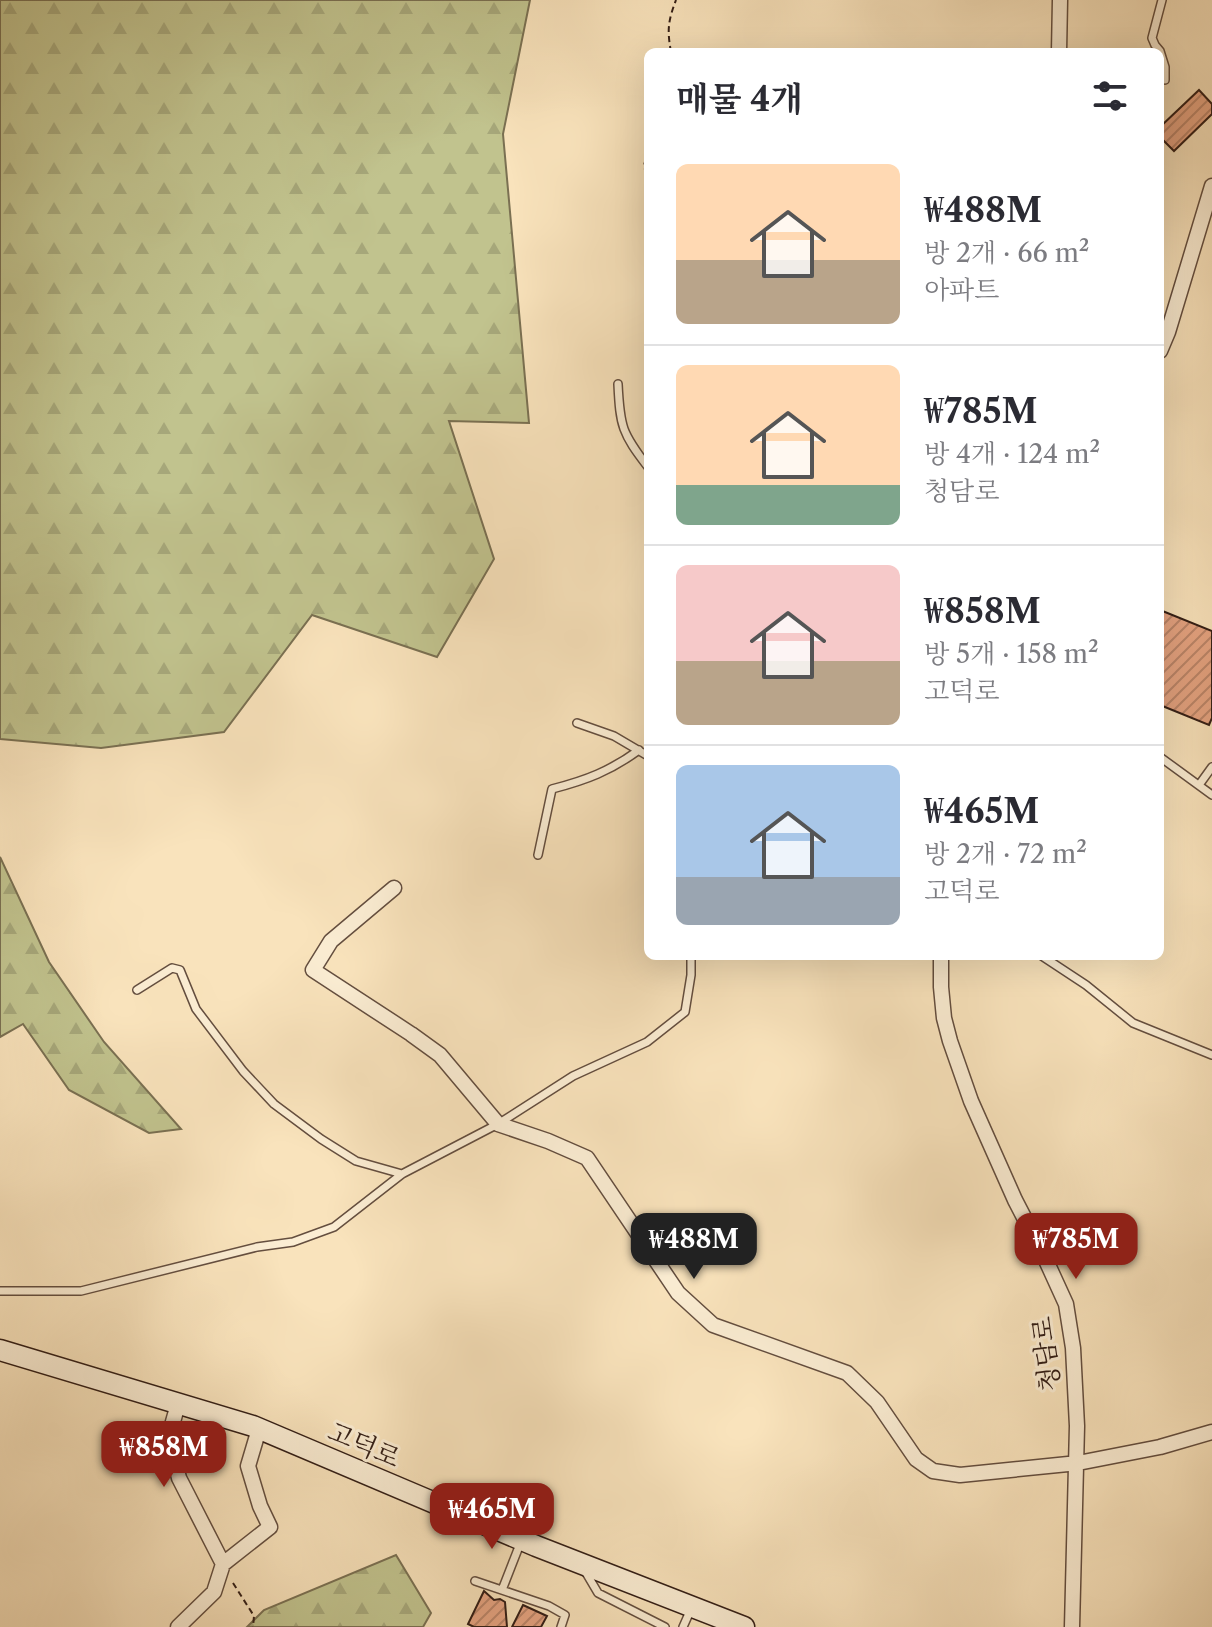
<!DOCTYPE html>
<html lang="ko">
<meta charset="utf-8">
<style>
:root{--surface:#fff;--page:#f7f7f7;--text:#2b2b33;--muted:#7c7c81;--line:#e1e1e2;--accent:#8f2418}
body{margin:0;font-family:"Libre Caslon Text","Noto Serif KR",serif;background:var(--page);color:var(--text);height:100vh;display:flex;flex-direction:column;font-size:30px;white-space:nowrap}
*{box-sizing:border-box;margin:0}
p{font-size:26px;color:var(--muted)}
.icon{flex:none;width:44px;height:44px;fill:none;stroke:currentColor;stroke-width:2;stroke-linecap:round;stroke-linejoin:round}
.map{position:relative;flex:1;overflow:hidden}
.sheet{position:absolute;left:644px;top:48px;width:520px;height:912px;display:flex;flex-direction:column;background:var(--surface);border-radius:12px;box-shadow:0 8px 32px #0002}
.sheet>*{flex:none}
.price{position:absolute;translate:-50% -68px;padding:0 18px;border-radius:16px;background:var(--accent);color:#fff;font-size:26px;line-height:52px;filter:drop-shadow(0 2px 4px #0008)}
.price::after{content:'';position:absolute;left:50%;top:48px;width:24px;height:18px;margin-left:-12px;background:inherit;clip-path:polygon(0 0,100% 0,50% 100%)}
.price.active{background:#222;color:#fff}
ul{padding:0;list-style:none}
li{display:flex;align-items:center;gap:24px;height:200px;padding:0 32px}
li+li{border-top:2px solid var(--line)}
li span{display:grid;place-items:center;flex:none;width:224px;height:160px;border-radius:12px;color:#555}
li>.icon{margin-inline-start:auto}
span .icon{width:96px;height:96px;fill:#fffc;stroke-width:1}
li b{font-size:34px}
h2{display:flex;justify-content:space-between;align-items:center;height:96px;padding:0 32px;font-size:34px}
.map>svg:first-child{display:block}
.forest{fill:url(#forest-firs);stroke:#7a7052;stroke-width:2}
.building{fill:url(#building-hatch);stroke:#321d15;stroke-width:2}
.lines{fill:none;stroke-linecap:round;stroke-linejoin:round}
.lane-casing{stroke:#644e3f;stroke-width:10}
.street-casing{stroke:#644e3f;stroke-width:17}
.secondary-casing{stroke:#321d15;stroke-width:23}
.path{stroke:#321d15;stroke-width:2;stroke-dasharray:6 4;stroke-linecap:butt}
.lane{stroke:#fbedd3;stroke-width:7}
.street{stroke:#fbedd3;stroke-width:14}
.secondary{stroke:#fbedd3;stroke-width:20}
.labels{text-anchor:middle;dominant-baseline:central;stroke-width:6;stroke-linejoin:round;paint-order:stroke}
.street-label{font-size:26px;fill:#321d15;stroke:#fbedd3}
</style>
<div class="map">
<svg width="1212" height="1627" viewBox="0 0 1212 1627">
<defs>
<pattern id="forest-firs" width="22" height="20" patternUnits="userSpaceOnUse" patternTransform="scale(2)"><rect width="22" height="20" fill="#c1c38e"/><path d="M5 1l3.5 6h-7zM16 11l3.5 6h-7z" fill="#a6a77a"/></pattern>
<pattern id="building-hatch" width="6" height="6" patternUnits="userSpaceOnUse" patternTransform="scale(2)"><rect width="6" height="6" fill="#e6a482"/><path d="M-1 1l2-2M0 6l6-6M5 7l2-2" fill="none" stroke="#bb8569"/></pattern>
</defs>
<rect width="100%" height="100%" fill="#f9e3bc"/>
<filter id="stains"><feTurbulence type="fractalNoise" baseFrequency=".0025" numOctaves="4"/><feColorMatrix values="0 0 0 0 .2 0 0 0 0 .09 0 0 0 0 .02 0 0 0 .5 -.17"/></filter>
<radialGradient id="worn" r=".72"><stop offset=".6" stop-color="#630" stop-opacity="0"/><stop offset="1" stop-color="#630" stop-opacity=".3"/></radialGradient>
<!-- forest -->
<path class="forest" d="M0,0H530L503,134L529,423L449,421L494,559L437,657L312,615L224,732L101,748L0,739Z
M0,857L49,962L104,1042L181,1129L149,1133L69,1090L23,1024L0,1037Z
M396,1555L431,1613L423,1627H247L264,1610Z"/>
<!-- building -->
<path class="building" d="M1199,90L1212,104V114L1174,151L1160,137V127Z
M1160,610L1212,631V718L1209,725L1160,705Z
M484,1591L494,1600L500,1599L505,1602L507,1627H474L468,1624Z
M523,1605L547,1616L541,1627H512Z"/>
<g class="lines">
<!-- lane casing -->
<g class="lane-casing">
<path id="lane" d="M1162,0L1152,38L1155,45L1160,51L1165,67V80
M618,384C620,427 622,433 648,467
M577,723L614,736L648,756
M1160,757L1212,795
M1199,785L1212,767
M538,855L552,789C587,780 610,771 639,750
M1042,956L1086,985L1133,1023L1212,1055
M137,990L172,968L180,970L196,1009L243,1071L274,1104L321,1139L356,1161L402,1174
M0,1291H81L257,1247L293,1242L334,1227L402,1174L498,1124L573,1076L647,1042L685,1012L691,975V956
M585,1571L598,1593L665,1627
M475,1581L549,1606L565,1615L561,1627
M502,1590L520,1544
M683,1627L691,1609"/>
</g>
<!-- street casing -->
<g class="street-casing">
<path id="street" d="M1059,52L1060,0
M1160,351L1168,332L1212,186
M394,888L331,941L313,970L411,1034L440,1055L498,1124L548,1141L587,1158L678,1293L713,1325L847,1373L877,1402L916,1459L933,1471L960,1475L1078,1463L1160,1447L1212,1432
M941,956V987L944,1018L950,1041L971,1101L1015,1200L1045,1258L1066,1304L1073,1348L1077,1426L1072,1627
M178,1404L169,1436L179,1478L223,1564
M178,1627L214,1592L223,1564L270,1527L260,1506L248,1466L259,1429"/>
</g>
<!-- secondary casing -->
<g class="secondary-casing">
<path id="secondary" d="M0,1350L253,1426L536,1546L744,1627"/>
</g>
<!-- path -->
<path class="path" d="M671,52C667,30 668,21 676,0
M648,149L644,166L648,180
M233,1583L254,1616L253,1627"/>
<!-- lane -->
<use href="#lane" class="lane"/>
<!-- street -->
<use href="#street" class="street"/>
<!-- secondary -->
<use href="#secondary" class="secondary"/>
</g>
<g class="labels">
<!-- street labels -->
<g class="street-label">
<text transform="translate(1046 1354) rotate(-97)">청담로</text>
<text transform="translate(364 1445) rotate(23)">고덕로</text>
</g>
</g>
<rect width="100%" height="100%" filter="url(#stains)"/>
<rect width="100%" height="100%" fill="url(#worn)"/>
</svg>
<b class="price active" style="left:694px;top:1281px">₩488M</b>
<b class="price" style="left:1076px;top:1281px">₩785M</b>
<b class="price" style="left:164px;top:1489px">₩858M</b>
<b class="price" style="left:492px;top:1551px">₩465M</b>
<section class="sheet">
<h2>매물 4개<svg class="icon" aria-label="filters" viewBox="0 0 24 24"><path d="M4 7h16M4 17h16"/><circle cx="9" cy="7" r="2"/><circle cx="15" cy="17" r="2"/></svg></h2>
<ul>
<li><span style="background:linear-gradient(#ffd9b3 60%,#b9a48a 0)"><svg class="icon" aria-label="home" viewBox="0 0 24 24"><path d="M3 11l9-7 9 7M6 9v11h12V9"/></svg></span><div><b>₩488M</b><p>방 2개 · 66 m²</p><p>아파트</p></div></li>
<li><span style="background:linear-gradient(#ffd9b3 75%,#7fa58c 0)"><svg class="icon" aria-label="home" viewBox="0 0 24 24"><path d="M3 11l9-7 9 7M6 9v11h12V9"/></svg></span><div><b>₩785M</b><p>방 4개 · 124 m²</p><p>청담로</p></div></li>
<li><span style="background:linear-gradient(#f6c9c9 60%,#b9a48a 0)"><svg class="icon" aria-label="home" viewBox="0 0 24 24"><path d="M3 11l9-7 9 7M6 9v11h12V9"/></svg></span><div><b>₩858M</b><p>방 5개 · 158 m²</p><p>고덕로</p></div></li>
<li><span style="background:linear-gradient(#a9c7e8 70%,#9aa5b1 0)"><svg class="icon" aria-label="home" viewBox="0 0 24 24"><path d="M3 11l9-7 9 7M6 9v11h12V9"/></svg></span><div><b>₩465M</b><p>방 2개 · 72 m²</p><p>고덕로</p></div></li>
</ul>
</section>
</div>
